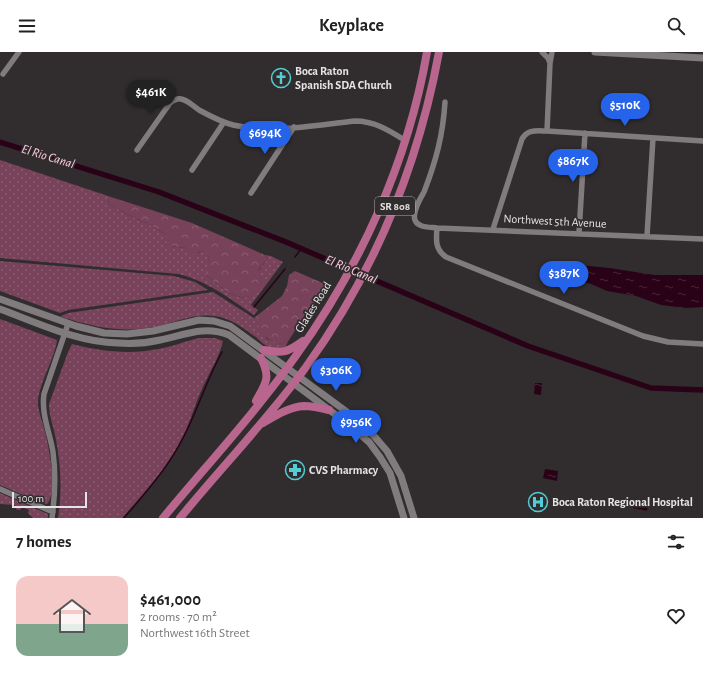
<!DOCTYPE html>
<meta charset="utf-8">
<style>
:root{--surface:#fff;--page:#f2f2f2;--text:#222;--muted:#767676;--accent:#2563eb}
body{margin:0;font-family:"Alegreya Sans",sans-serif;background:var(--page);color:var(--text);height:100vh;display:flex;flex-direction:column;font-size:15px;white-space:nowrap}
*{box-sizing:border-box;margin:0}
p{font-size:13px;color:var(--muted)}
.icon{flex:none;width:22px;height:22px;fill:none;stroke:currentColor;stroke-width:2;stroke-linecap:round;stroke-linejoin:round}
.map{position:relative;height:466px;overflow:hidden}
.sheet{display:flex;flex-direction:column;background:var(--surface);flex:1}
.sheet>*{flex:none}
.scale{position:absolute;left:12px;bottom:10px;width:75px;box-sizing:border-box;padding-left:4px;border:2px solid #e6e3e4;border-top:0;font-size:11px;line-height:14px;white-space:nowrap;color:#e6e3e4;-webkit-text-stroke:3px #312d2e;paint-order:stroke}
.price{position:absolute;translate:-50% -34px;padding:0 9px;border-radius:14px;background:var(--accent);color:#fff;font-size:13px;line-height:26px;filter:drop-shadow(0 1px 2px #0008)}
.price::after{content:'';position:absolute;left:50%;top:24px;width:12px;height:9px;margin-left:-6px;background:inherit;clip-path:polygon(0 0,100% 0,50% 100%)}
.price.selected{background:#222;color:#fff}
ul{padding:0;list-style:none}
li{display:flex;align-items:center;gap:12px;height:100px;padding:0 16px}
li span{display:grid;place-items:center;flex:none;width:112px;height:80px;border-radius:12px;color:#555}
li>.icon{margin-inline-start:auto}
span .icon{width:48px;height:48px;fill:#fffc;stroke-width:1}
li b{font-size:17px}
h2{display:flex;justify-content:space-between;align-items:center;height:48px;padding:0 16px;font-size:17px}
header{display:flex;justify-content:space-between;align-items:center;height:52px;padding:0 16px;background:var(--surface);font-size:18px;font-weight:600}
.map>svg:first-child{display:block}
.grass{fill:url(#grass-dots)}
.forest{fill:url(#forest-crowns)}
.water{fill:url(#water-ripples)}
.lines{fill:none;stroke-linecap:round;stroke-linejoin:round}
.stream{stroke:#290217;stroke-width:1.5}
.canal{stroke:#290217;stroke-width:5.5}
.minor{stroke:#807b7d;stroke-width:5.5}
.tertiary{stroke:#807b7d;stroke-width:7}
.primary{stroke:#b8668e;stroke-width:8}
.labels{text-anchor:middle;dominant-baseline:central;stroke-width:3.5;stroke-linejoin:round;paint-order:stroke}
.shield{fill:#312d2e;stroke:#b0acad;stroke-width:1}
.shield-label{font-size:11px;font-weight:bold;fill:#e6e3e4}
.poi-label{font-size:12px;font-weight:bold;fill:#e6e3e4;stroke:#312d2e;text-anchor:start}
.street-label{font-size:12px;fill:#e6e3e4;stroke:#312d2e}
.water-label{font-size:13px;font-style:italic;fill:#fdcce0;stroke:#312d2e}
</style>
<header><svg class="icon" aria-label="menu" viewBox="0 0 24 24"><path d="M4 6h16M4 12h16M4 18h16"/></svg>Keyplace<svg class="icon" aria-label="search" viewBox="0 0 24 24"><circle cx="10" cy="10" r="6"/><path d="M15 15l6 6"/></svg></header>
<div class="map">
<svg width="703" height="466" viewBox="0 0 703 466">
<defs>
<pattern id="grass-dots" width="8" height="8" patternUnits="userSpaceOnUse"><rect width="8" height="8" fill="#77425a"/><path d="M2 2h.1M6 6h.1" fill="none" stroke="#8a5d72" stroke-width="1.8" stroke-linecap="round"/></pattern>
<pattern id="forest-crowns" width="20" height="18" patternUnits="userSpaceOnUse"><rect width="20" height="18" fill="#77425a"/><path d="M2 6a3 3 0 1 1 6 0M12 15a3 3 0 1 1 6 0" fill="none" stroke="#8a5d72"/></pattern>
<pattern id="water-ripples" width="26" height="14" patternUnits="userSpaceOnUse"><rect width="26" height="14" fill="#290217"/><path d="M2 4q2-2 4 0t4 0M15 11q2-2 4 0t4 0" fill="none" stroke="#482739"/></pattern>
</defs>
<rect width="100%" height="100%" fill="#312d2e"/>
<!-- grass -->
<path class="grass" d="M0,108L111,145L108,148L109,152C128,164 150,171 168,184L169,194L186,196L198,201L201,199L207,200L209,205L207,224L228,241L244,246L252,243L261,227L257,225V221L261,215L267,208L265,203L271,204L283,210L251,253L258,258L254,263C230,247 206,228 178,222L0,206Z
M0,209L174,224L195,230L208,238L68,258L60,261L0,239Z
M213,240L254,266L267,287L282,292L289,288L284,297C279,297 273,297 269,295C265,294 260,289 257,286C243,276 231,266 214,264C193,261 175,271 155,275C122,281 93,275 62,265L61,264L68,261Z
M0,267L57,288C55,307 37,334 38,353C39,362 43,371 45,380C49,395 58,441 47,452L41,451L0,433Z
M199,286H215L223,289C219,306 209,321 202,337C195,352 191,368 184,382C169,414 145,440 122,466H58C62,441 61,413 56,388C54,376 49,365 49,352L68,300L72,292C100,299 129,303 158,297C172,295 185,289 199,286Z
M0,441L48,462V466H33L28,461L29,458L22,455L20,458L16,457L15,453L0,452Z"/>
<!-- forest -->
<path class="forest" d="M111,145L192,171L265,203L267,208C262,213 257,218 257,225L265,229L264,234L256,242L244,246L228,241L206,223L209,205L207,201L201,199L193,203L186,196L169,194L166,190L168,184C150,171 128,164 109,152L108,147Z
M295,219L325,232L327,236L326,240L308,258L289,288L282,292C263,288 263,281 254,266L282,244L287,234L289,223Z"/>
<!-- water -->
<path class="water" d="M569,212L610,216L654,223H703V255L686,256L661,253L636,244L607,239L591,232L556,223L554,216Z
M535,331H542L541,343L534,342Z
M545,417L558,419L557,429L543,426Z
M635,447L649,450L647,459L633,456Z"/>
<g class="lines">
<!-- stream -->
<path class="stream" d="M295,205L301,197
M254,255L285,217
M124,466C146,440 169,415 184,384C198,357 207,327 222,300"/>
<!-- canal -->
<path class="canal" d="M0,90L159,140L286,190L528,294L651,336L703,338"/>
<!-- minor -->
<path class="minor" d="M542,0L548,6L550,11
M3,22L19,0
M445,50C443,83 436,109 424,140C420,147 412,160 415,168C418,176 430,175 437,176L703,187
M547,79L550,11L552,0
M137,98L170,51C174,48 177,46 181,47C188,48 194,55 199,58C210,64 221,70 233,73C272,82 315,73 355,69C375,69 390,79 406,89
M192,118L224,70
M251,141L294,75
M437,176C436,188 435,197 446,205L643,284L668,290L703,292
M493,177L522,87C528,77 536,79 547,79L703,89
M579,181L585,81
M647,184L653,86
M0,437L53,460
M52,466C55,444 56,422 53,400C50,381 41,362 44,342L68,272"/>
<!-- tertiary -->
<path class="tertiary" d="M595,0L703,6
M0,247L76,274L104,281L127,282L153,279L199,268L214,269L230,274L347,360L374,384L387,399L401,424L414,466
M0,257C38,271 77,290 118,291C131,292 147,291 160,288C184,283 205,273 229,283L348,372L369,390L380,405L390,421L404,466"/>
<!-- primary -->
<path class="primary" d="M264,298C283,302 288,300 303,289
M256,349C266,331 271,326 261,306
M263,371C275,364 289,355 304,354C312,354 321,356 329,358
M163,466C207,413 255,361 295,305C360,215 408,110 427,0
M180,466C221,416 268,367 306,315C374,221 418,114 439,0"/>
</g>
<!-- icons -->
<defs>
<g id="church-ring" transform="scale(1)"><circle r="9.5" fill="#312d2e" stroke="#52ccd5" stroke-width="1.5"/><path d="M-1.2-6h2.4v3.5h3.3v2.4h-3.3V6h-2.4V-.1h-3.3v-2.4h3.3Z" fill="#52ccd5"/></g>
<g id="pharmacy-ring" transform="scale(1)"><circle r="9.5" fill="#312d2e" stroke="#52ccd5" stroke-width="1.5"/><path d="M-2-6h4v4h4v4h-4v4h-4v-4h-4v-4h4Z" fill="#52ccd5"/></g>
<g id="hospital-ring" transform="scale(1)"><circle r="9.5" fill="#312d2e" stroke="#52ccd5" stroke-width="1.5"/><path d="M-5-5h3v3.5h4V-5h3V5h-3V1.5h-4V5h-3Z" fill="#52ccd5"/></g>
</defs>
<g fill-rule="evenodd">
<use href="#church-ring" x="281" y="26"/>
<use href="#pharmacy-ring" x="295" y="418"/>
<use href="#hospital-ring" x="538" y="450"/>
</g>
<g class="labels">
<!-- shield labels -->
<rect class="shield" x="375" y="145" width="40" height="18" rx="3"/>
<g class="shield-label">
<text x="395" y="154">SR 808</text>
</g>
<!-- poi labels -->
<g class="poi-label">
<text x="295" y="19">Boca Raton<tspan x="295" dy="14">Spanish SDA Church</tspan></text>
<text x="309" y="418">CVS Pharmacy</text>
<text x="552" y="450">Boca Raton Regional Hospital</text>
</g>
<!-- street labels -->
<g class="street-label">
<text transform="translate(555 169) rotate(3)">Northwest 5th Avenue</text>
<text transform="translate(313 255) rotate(-58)">Glades Road</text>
</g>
<!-- water labels -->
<g class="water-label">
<text transform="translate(48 105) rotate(17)">El Rio Canal</text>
<text transform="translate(351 218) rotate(23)">El Rio Canal</text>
</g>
</g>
</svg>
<div class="scale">100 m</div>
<b class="price selected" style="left:151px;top:62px">$461K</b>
<b class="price" style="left:625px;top:75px">$510K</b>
<b class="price" style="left:265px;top:103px">$694K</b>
<b class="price" style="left:573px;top:131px">$867K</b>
<b class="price" style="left:564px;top:243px">$387K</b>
<b class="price" style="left:336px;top:340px">$306K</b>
<b class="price" style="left:356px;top:392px">$956K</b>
</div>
<section class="sheet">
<h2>7 homes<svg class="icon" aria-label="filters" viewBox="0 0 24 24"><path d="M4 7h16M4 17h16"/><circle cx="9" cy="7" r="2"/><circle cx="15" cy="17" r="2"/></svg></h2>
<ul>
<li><span style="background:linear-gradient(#f6c9c9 60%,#7fa58c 0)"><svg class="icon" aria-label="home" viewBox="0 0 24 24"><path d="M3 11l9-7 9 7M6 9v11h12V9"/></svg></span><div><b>$461,000</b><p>2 rooms · 70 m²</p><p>Northwest 16th Street</p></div><svg class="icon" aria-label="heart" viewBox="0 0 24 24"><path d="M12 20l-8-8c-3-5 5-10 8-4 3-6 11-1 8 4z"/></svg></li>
</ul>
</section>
